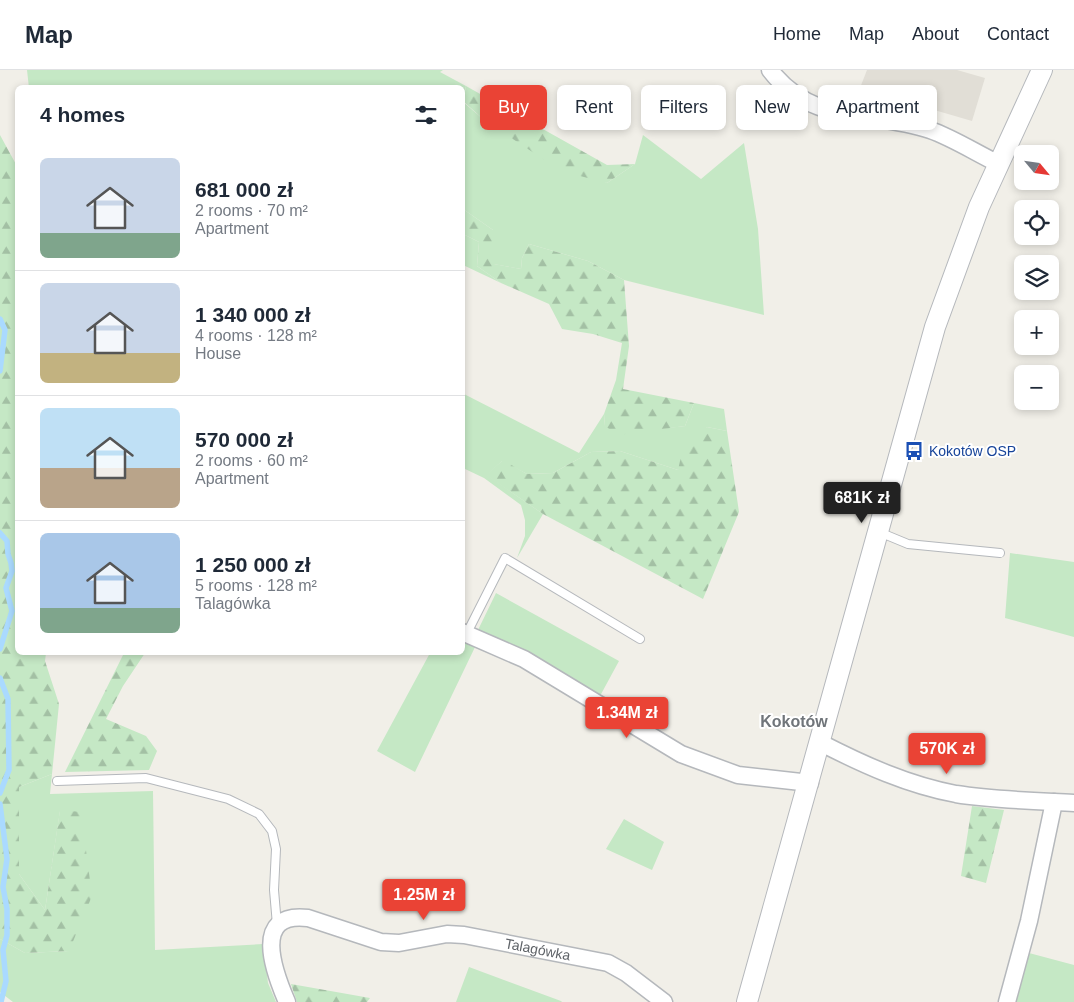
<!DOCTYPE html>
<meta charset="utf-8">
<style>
:root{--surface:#fff;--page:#f6f6f7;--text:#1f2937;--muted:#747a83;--line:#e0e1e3;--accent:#ea4335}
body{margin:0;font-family:Helvetica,sans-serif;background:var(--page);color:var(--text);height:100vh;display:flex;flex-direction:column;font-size:19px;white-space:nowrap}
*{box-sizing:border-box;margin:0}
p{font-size:16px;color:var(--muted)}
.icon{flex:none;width:28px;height:28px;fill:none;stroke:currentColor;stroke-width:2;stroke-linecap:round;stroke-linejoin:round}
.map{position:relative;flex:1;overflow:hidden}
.drawer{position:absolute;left:15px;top:15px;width:450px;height:570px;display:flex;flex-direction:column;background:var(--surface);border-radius:8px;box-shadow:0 2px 8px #0003}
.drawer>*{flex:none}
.banner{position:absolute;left:480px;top:15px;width:475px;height:45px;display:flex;gap:10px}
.needle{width:32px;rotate:119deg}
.fabs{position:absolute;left:1014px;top:75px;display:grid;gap:10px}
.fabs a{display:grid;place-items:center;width:45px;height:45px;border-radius:8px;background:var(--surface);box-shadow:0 2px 8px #0003;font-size:25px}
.price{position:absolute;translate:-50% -42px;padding:0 11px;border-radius:5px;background:var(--accent);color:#fff;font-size:16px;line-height:32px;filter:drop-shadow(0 1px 2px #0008)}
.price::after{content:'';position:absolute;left:50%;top:30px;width:15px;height:11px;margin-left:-8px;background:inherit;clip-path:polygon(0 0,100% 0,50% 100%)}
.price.current{background:#222;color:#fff}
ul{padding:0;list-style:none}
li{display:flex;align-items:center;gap:15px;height:125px;padding:0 25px}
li+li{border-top:1px solid var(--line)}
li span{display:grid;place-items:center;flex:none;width:140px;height:100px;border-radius:8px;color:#555}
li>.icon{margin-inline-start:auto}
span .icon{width:60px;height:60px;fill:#fffc;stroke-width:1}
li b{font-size:21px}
h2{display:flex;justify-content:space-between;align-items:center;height:60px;padding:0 25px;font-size:21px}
.tag{padding:0 18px;border-radius:8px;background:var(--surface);box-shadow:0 2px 8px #0003;font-size:18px;line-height:45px}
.tag.current{background:var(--accent);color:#fff}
header{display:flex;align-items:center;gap:30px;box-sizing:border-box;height:70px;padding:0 25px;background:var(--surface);border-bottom:1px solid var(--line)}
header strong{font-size:24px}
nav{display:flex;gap:28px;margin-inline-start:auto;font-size:18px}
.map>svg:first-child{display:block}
.education{fill:#e1ded6}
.green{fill:#c5e8c5}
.forest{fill:url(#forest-firs)}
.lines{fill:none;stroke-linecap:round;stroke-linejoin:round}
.stream{stroke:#aadaff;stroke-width:5.5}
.service-casing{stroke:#b5b8bc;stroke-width:10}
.minor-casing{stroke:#b5b8bc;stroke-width:19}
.tertiary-casing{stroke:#b5b8bc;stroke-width:22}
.service{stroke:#fff;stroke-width:8}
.minor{stroke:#fff;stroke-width:16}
.tertiary{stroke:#fff;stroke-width:20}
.labels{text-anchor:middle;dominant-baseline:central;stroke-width:4;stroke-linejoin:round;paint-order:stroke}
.transit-label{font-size:14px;fill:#164399;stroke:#fff;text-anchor:start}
.street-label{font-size:14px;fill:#5f6368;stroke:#fff}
.quarter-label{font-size:16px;font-weight:bold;fill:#70757a;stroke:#fff}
</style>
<header>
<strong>Map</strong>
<nav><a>Home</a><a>Map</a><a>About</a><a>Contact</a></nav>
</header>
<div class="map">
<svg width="1074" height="932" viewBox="0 0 1074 932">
<defs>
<pattern id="forest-firs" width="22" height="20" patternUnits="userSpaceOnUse" patternTransform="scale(1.25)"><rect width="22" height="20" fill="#c5e8c5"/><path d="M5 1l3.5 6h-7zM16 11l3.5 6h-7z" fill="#a3c0a4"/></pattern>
</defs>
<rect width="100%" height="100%" fill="#f1efe8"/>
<!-- education -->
<path class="education" d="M867,0H957L985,8L972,51L924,37L915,41L858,23Z"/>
<!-- green -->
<path class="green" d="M27,0H443L440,2L466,16L463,27L462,18H29Z
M462,31L483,49L607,113L635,94L643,65L701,109L744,73L758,159L764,245L624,210L588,191L529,174L522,188L521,199L493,194V160L463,139Z
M463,164L479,172L477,196L501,213L463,195Z
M462,323L579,383L604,344L605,356L658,359L685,356L694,333L724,339L727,361L707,357L678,400L620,381L591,382L553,403L527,404L502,391L487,405L543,444L517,488L525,466V450L521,435L484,408L463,398Z
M1010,483L1074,492V567L1005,548Z
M496,523L619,591L600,626L537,587L478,560Z
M463,570L476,575L415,702L377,681L430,583L462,582Z
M52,704L50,724L153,721L155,880L263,874L268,913L276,932H13L0,922V869L25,883L69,881L60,741L45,840L19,804V717Z
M624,749L664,772L652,800L606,779Z
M1029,883L1074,895V932H1013Z
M469,897L561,931L562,932H456Z"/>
<!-- forest -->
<path class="forest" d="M466,16L607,95L635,94L607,113L561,101L483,49L463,31Z
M0,65L18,98V582L46,583L45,591L59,634L52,704L19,717V804L45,840L60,740L81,742L92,826L69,881L25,883L0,869Z
M463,139L493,160L494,194L521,199L522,188L529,174L588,191L624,210L629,276L623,319L694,333L685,356L618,365L605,356L604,344L616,310L622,273L593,264L562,259L549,234L501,213L477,196L479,172L463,164Z
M707,357L727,361L739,442L703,529L543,444L486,405L503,390L527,404L553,403L591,382L620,381L678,400L684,373Z
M124,583H145L123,616L106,649L146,666L157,681L149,700L65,702Z
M972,736L1004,740L986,813L961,806Z
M291,914L370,928L367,932H297Z"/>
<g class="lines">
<!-- stream -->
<path class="stream" d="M0,249L5,260L0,301
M0,463L7,471L8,484L11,493L12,501L6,518L12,541L0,579
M0,608L8,629L9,700L0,723
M0,734L7,789L3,817L7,839V865L3,880L6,911L1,932"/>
<!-- service casing -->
<g class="service-casing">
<path id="service" d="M879,462L908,474L1000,483
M467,563L505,488L640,569
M57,711L146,708L228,729L259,744L272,761L276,779L274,820L277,855"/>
</g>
<!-- minor casing -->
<g class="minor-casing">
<g id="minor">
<path d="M770,0C814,57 871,40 930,60C953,68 976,83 999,94"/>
<path d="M462,562L524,589L681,684L738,705L810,713"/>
<path d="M821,673C864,695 908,715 956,724C994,730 1035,731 1074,733"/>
<path id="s1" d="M287,932C274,902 251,841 308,848L381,872L399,873L447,864L464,865L608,893L626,903L664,932"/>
<path d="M1007,932L1029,851L1054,732"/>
</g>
</g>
<!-- tertiary casing -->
<g class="tertiary-casing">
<path id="tertiary" d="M747,932L935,257L979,137L1042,0"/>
</g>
<!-- service -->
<use href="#service" class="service"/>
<!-- minor -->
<use href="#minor" class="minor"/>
<!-- tertiary -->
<use href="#tertiary" class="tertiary"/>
</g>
<!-- icons -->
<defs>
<g id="bus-bare" transform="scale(1.5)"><path d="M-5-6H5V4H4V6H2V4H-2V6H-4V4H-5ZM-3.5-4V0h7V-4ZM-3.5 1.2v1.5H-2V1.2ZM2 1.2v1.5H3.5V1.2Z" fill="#1a4fb4" stroke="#fff" stroke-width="2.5" paint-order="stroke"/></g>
</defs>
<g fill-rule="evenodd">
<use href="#bus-bare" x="914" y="381"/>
</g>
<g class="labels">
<!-- transit labels -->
<g class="transit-label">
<text x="929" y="381">Kokotów OSP</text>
</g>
<!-- street labels -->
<g class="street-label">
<text stroke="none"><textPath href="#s1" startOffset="349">Talagówka</textPath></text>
</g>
<!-- quarter labels -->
<g class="quarter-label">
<text x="794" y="651">Kokotów</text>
</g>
</g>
</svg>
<div class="fabs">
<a><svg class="needle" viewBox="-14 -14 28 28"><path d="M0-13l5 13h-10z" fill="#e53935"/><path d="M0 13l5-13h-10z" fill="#747a83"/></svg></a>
<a><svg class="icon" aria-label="locate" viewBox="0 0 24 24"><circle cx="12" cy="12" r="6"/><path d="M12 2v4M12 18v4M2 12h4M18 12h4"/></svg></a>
<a><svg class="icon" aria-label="layers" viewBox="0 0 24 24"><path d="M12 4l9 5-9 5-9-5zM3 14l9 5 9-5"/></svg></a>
<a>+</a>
<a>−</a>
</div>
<b class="price current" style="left:862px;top:454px">681K zł</b>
<b class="price" style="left:627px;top:669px">1.34M zł</b>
<b class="price" style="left:947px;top:705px">570K zł</b>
<b class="price" style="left:424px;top:851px">1.25M zł</b>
<div class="banner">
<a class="tag current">Buy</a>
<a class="tag">Rent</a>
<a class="tag">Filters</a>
<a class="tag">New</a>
<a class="tag">Apartment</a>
</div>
<section class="drawer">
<h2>4 homes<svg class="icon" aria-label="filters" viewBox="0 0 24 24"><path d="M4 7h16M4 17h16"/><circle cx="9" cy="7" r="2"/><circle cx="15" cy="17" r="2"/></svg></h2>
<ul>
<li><span style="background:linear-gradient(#c9d6e8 75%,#7fa58c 0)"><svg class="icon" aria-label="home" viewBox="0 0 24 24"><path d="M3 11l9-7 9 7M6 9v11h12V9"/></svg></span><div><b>681 000 zł</b><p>2 rooms · 70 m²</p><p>Apartment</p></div></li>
<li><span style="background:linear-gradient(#c9d6e8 70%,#c2b280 0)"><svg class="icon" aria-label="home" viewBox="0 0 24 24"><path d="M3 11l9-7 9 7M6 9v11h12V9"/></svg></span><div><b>1 340 000 zł</b><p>4 rooms · 128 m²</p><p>House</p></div></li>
<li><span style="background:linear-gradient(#bfe0f5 60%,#b9a48a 0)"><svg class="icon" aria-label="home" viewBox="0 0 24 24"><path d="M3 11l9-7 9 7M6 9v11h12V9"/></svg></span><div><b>570 000 zł</b><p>2 rooms · 60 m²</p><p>Apartment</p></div></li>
<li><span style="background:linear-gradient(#a9c7e8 75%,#7fa58c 0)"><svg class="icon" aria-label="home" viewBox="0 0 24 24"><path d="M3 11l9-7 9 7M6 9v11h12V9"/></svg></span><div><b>1 250 000 zł</b><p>5 rooms · 128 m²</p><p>Talagówka</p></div></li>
</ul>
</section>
</div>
